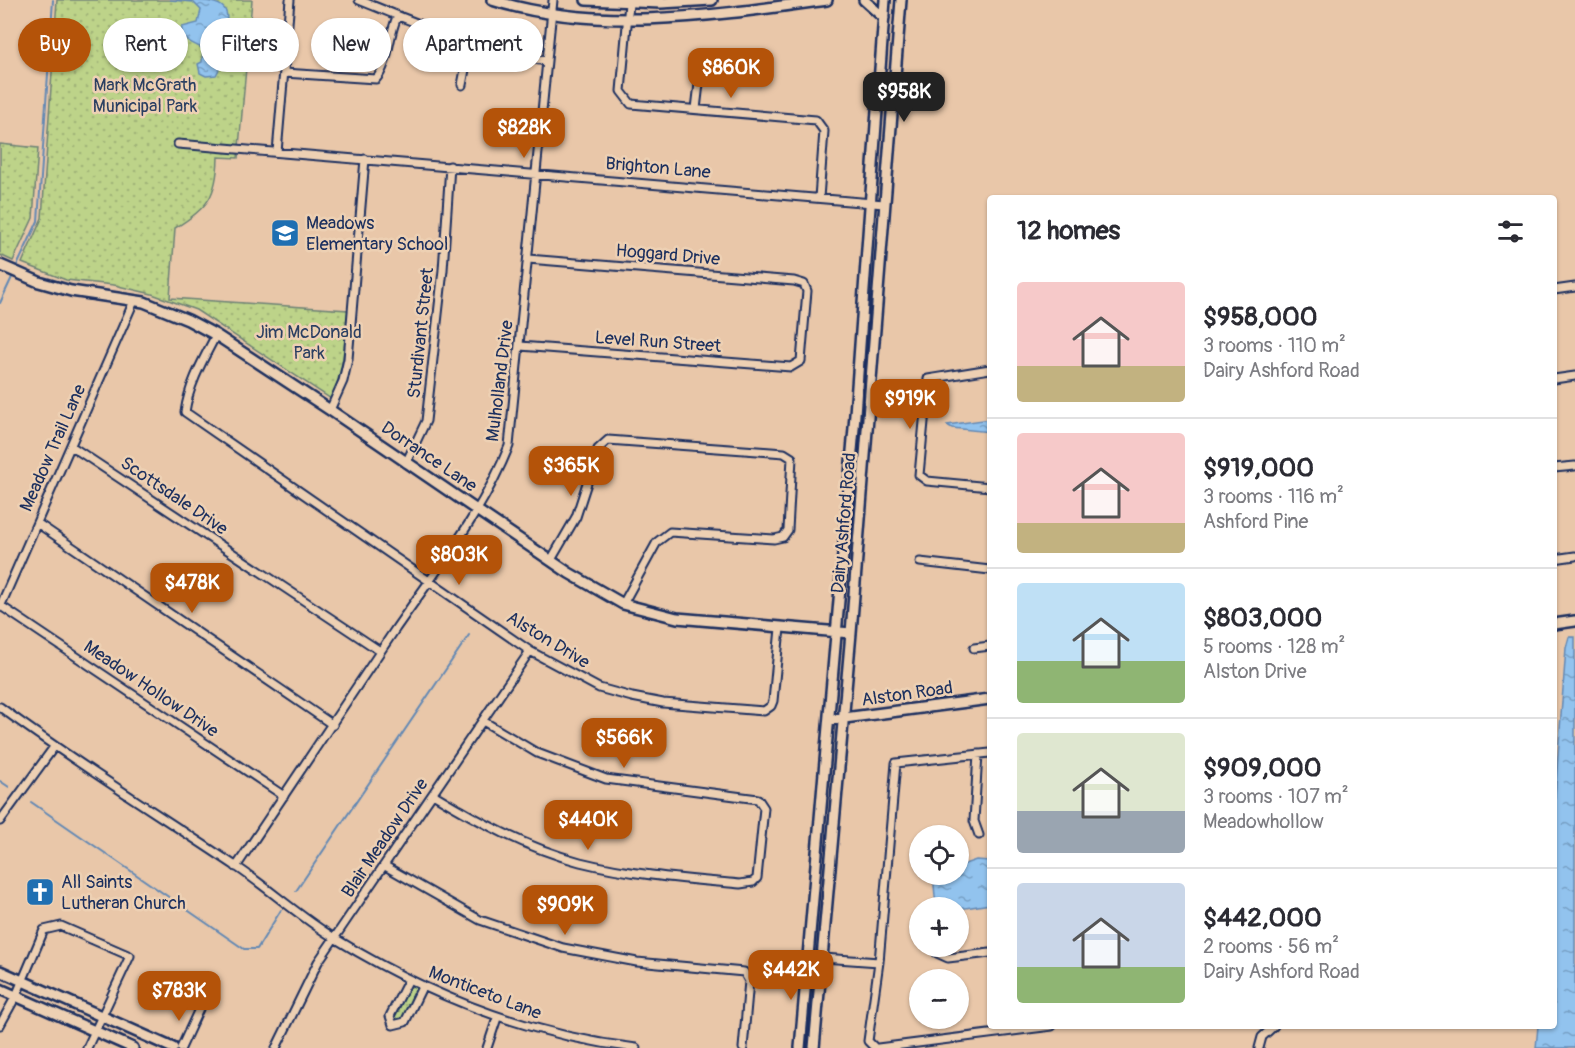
<!DOCTYPE html>
<meta charset="utf-8">
<style>
:root{--surface:#fff;--page:#f2f2f3;--text:#2b2b33;--muted:#7c7c81;--line:#e1e1e2;--accent:#b45309}
body{margin:0;font-family:Pangolin,sans-serif;background:var(--page);color:var(--text);height:100vh;display:flex;flex-direction:column;font-size:22px;white-space:nowrap}
*{box-sizing:border-box;margin:0}
p{font-size:20px;color:var(--muted)}
.icon{flex:none;width:33px;height:33px;fill:none;stroke:currentColor;stroke-width:2;stroke-linecap:round;stroke-linejoin:round}
.map{position:relative;flex:1;overflow:hidden}
.drawer{position:absolute;left:987px;top:195px;width:570px;height:834px;display:flex;flex-direction:column;background:var(--surface);border-radius:6px;box-shadow:0 2px 4px #0004}
.drawer>*{flex:none}
.hud{position:absolute;left:18px;top:18px;width:570px;height:54px;display:flex;gap:12px}
.controls{position:absolute;left:909px;top:825px;display:grid;gap:12px}
.controls a{display:grid;place-items:center;width:60px;height:60px;border-radius:50%;background:var(--surface);box-shadow:0 2px 4px #0004;font-size:30px}
.price{position:absolute;translate:-50% -51px;padding:0 14px;border-radius:12px;background:var(--accent);color:#fff;font-size:20px;line-height:39px;filter:drop-shadow(0 2px 3px #0008)}
.price::after{content:'';position:absolute;left:50%;top:36px;width:18px;height:14px;margin-left:-9px;background:inherit;clip-path:polygon(0 0,100% 0,50% 100%)}
.price.current{background:#222;color:#fff}
ul{padding:0;list-style:none}
li{display:flex;align-items:center;gap:18px;height:150px;padding:0 30px}
li+li{border-top:2px solid var(--line)}
li span{display:grid;place-items:center;flex:none;width:168px;height:120px;border-radius:6px;color:#555}
li>.icon{margin-inline-start:auto}
span .icon{width:72px;height:72px;fill:#fffc;stroke-width:1}
li b{font-size:26px}
h2{display:flex;justify-content:space-between;align-items:center;height:72px;padding:0 30px;font-size:26px}
.tag{padding:0 21px;border-radius:27px;background:var(--surface);box-shadow:0 2px 4px #0004;font-size:21px;line-height:54px}
.tag.current{background:var(--accent);color:#fff}
.map>svg:first-child{display:block}
.park{fill:url(#park-dots);stroke:#6c8174;stroke-width:1.5}
.water{fill:url(#water-ripples);stroke:#6288b4;stroke-width:1.5}
.lines{fill:none;stroke-linecap:round;stroke-linejoin:round}
.stream{stroke:#6288b4;stroke-width:2}
.street-casing{stroke:#1b2f5e;stroke-width:11}
.secondary-casing{stroke:#1b2f5e;stroke-width:14}
.street{stroke:#edd0b3;stroke-width:7}
.secondary{stroke:#edd0b3;stroke-width:9}
.labels{text-anchor:middle;dominant-baseline:central;stroke-width:5;stroke-linejoin:round;paint-order:stroke}
.park-label{font-size:18px;fill:#2b3f62;stroke:#edd0b3}
.street-label{font-size:18px;fill:#1b2f5e;stroke:#edd0b3}
.poi-label{font-size:18px;fill:#1b2f5e;stroke:#edd0b3;text-anchor:start}
</style>
<div class="map">
<svg width="1575" height="1048" viewBox="0 0 1575 1048">
<defs>
<pattern id="park-dots" width="8" height="8" patternUnits="userSpaceOnUse" patternTransform="scale(1.5)"><rect width="8" height="8" fill="#bdd389"/><path d="M2 2h.1M6 6h.1" fill="none" stroke="#a2b579" stroke-width="1.8" stroke-linecap="round"/></pattern>
<pattern id="water-ripples" width="26" height="14" patternUnits="userSpaceOnUse" patternTransform="scale(1.5)"><rect width="26" height="14" fill="#92c3ee"/><path d="M2 4q2-2 4 0t4 0M15 11q2-2 4 0t4 0" fill="none" stroke="#769fc4"/></pattern>
</defs>
<rect width="100%" height="100%" fill="#e9c7a9"/>
<filter id="ink" filterUnits="userSpaceOnUse"><feTurbulence type="fractalNoise" baseFrequency=".0167" numOctaves="2"/><feDisplacementMap in="SourceGraphic" scale="12" xChannelSelector="R" yChannelSelector="G"/><feConvolveMatrix kernelMatrix="1 2 1 2 8 2 1 2 1" color-interpolation-filters="sRGB"/></filter>
<g filter="url(#ink)">
<!-- park -->
<path class="park" d="M57,0H252L238,158L218,157C217,196 208,208 175,228L170,298L348,310C345,341 344,370 331,399L196,310L152,294L114,285L66,280L22,263L42,218Z
M0,144L38,148L33,218L13,261L0,255Z
M409,980L421,987L404,1022L397,1025L391,1016Z"/>
<!-- water -->
<path class="water" d="M170,0C222,0 241,0 216,50L222,64L216,75L206,76L200,73L198,64L202,62L203,49C192,42 180,41 182,27L198,23L201,10L193,2Z
M990,419V432L952,428L947,425Z
M1569,637H1575V1048H1536L1538,1026H1554V810L1566,648Z
M976,860L990,861V904L959,909L936,907L934,885L938,875L958,874L959,866Z"/>
<g class="lines">
<!-- stream -->
<path class="stream" d="M16,268L38,221L53,0
M0,303L14,273
M0,781L9,787
M31,802L244,949H257L281,910
M296,891L469,635"/>
<!-- street casing -->
<g class="street-casing">
<path id="street" d="M359,0C421,25 479,50 545,61
M629,3L621,91L631,104L816,120L824,131L819,198
M284,73L376,79C389,64 388,37 397,17
M462,85L470,44
M696,109L701,67
M178,144L884,204
M277,152L290,0
M1554,290L1575,287
M216,335C203,360 189,384 185,412L530,651L599,688L632,697L663,703L764,711L771,706L773,701L780,628
M520,346L791,367L801,361L807,291L804,284L794,281L528,259
M990,369L928,379L919,475L927,481L990,487
M1554,379L1575,376
M330,410L343,381L348,359L365,159
M71,446L380,651
M406,463L426,421L443,270L450,166
M1554,468L1575,466
M37,523L333,725
M1554,559L1575,556
M551,560L576,517L598,449L608,440L784,453L792,458L788,530L783,537L774,539L670,532L657,542L623,604
M920,562L990,570
M1,606L284,796
M0,607L134,301
M974,648L990,646
M0,707C77,764 158,814 237,867C271,890 301,918 336,939C429,996 527,1035 636,1048
M978,754L974,821L979,835
M433,794C479,822 527,848 580,862C632,875 686,879 740,884L753,882L757,878L764,808L758,799L606,779L537,753L483,721
M0,821L54,747
M385,866L480,920L563,948L637,962L744,972L749,981L743,1048
M236,867C289,789 341,709 394,631C436,570 481,516 509,446L553,0
M937,953L948,958L990,953
M809,957L879,962
M409,979L390,1016L393,1025L405,1022L422,987
M0,1025L16,996L44,930L61,926L130,956L87,1048
M181,1048L200,1007
M276,1048L318,962L530,651
M487,1048L497,1018
M875,1048L868,1041L879,962L896,763L990,753
M878,1048L1052,1026
M1259,1048L1262,1037L1274,1026"/>
</g>
<!-- secondary casing -->
<g class="secondary-casing">
<path id="secondary" d="M492,0C600,34 718,15 827,0
M586,0L661,3L712,0
M864,0L884,18
M0,265L39,282L71,291L144,302L188,320L216,335L330,410L569,573L623,604L677,618L851,633
M1554,624L1575,621
M829,720L990,699
M0,971L173,1048
M0,989L133,1048
M800,1048L854,428L885,0
M814,1048L851,633L901,0"/>
</g>
<!-- street -->
<use href="#street" class="street"/>
<!-- secondary -->
<use href="#secondary" class="secondary"/>
</g>
</g>
<!-- icons -->
<defs>
<g id="school-square" transform="scale(1.5)"><rect x="-9" y="-9" width="18" height="18" rx="4" fill="#1f6fb2" stroke="#edd0b3"/><path d="M0-5L7-2L0 1L-7-2ZM-4 1L0 2.5L4 1V4Q0 6-4 4Z" fill="#fff"/></g>
<g id="church-square" transform="scale(1.5)"><rect x="-9" y="-9" width="18" height="18" rx="4" fill="#1f6fb2" stroke="#edd0b3"/><path d="M-1.2-6h2.4v3.5h3.3v2.4h-3.3V6h-2.4V-.1h-3.3v-2.4h3.3Z" fill="#fff"/></g>
</defs>
<g fill-rule="evenodd">
<use href="#school-square" x="285" y="233"/>
<use href="#church-square" x="40" y="892"/>
</g>
<g class="labels">
<!-- park labels -->
<g class="park-label">
<text x="145" y="85">Mark McGrath<tspan x="145" dy="21">Municipal Park</tspan></text>
<text x="309" y="332">Jim McDonald<tspan x="309" dy="21">Park</tspan></text>
</g>
<!-- street labels -->
<g class="street-label">
<text transform="translate(658 168) rotate(5)">Brighton Lane</text>
<text transform="translate(668 255) rotate(5)">Hoggard Drive</text>
<text transform="translate(421 333) rotate(-84)">Sturdivant Street</text>
<text transform="translate(658 342) rotate(4)">Level Run Street</text>
<text transform="translate(500 381) rotate(-83)">Mulholland Drive</text>
<text transform="translate(53 448) rotate(-66)">Meadow Trail Lane</text>
<text transform="translate(429 457) rotate(34)">Dorrance Lane</text>
<text transform="translate(174 496) rotate(34)">Scottsdale Drive</text>
<text transform="translate(844 523) rotate(-85)">Dairy Ashford Road</text>
<text transform="translate(548 640) rotate(31)">Alston Drive</text>
<text transform="translate(151 689) rotate(34)">Meadow Hollow Drive</text>
<text transform="translate(907 694) rotate(-8)">Alston Road</text>
<text transform="translate(385 838) rotate(-56)">Blair Meadow Drive</text>
<text transform="translate(485 993) rotate(21)">Monticeto Lane</text>
</g>
<!-- poi labels -->
<g class="poi-label">
<text x="306" y="223">Meadows<tspan x="306" dy="21">Elementary School</tspan></text>
<text x="61" y="882">All Saints<tspan x="61" dy="21">Lutheran Church</tspan></text>
</g>
</g>
</svg>
<div class="controls">
<a><svg class="icon" aria-label="locate" viewBox="0 0 24 24"><circle cx="12" cy="12" r="6"/><path d="M12 2v4M12 18v4M2 12h4M18 12h4"/></svg></a>
<a>+</a>
<a>−</a>
</div>
<b class="price" style="left:731px;top:99px">$860K</b>
<b class="price current" style="left:904px;top:123px">$958K</b>
<b class="price" style="left:524px;top:159px">$828K</b>
<b class="price" style="left:910px;top:430px">$919K</b>
<b class="price" style="left:571px;top:497px">$365K</b>
<b class="price" style="left:459px;top:586px">$803K</b>
<b class="price" style="left:192px;top:614px">$478K</b>
<b class="price" style="left:624px;top:769px">$566K</b>
<b class="price" style="left:588px;top:851px">$440K</b>
<b class="price" style="left:565px;top:936px">$909K</b>
<b class="price" style="left:791px;top:1001px">$442K</b>
<b class="price" style="left:179px;top:1022px">$783K</b>
<div class="hud">
<a class="tag current">Buy</a>
<a class="tag">Rent</a>
<a class="tag">Filters</a>
<a class="tag">New</a>
<a class="tag">Apartment</a>
</div>
<section class="drawer">
<h2>12 homes<svg class="icon" aria-label="filters" viewBox="0 0 24 24"><path d="M4 7h16M4 17h16"/><circle cx="9" cy="7" r="2"/><circle cx="15" cy="17" r="2"/></svg></h2>
<ul>
<li><span style="background:linear-gradient(#f6c9c9 70%,#c2b280 0)"><svg class="icon" aria-label="home" viewBox="0 0 24 24"><path d="M3 11l9-7 9 7M6 9v11h12V9"/></svg></span><div><b>$958,000</b><p>3 rooms · 110 m²</p><p>Dairy Ashford Road</p></div></li>
<li><span style="background:linear-gradient(#f6c9c9 75%,#c2b280 0)"><svg class="icon" aria-label="home" viewBox="0 0 24 24"><path d="M3 11l9-7 9 7M6 9v11h12V9"/></svg></span><div><b>$919,000</b><p>3 rooms · 116 m²</p><p>Ashford Pine</p></div></li>
<li><span style="background:linear-gradient(#bfe0f5 65%,#8fb573 0)"><svg class="icon" aria-label="home" viewBox="0 0 24 24"><path d="M3 11l9-7 9 7M6 9v11h12V9"/></svg></span><div><b>$803,000</b><p>5 rooms · 128 m²</p><p>Alston Drive</p></div></li>
<li><span style="background:linear-gradient(#dfe7d0 65%,#9aa5b1 0)"><svg class="icon" aria-label="home" viewBox="0 0 24 24"><path d="M3 11l9-7 9 7M6 9v11h12V9"/></svg></span><div><b>$909,000</b><p>3 rooms · 107 m²</p><p>Meadowhollow</p></div></li>
<li><span style="background:linear-gradient(#c9d6e8 70%,#8fb573 0)"><svg class="icon" aria-label="home" viewBox="0 0 24 24"><path d="M3 11l9-7 9 7M6 9v11h12V9"/></svg></span><div><b>$442,000</b><p>2 rooms · 56 m²</p><p>Dairy Ashford Road</p></div></li>
</ul>
</section>
</div>
